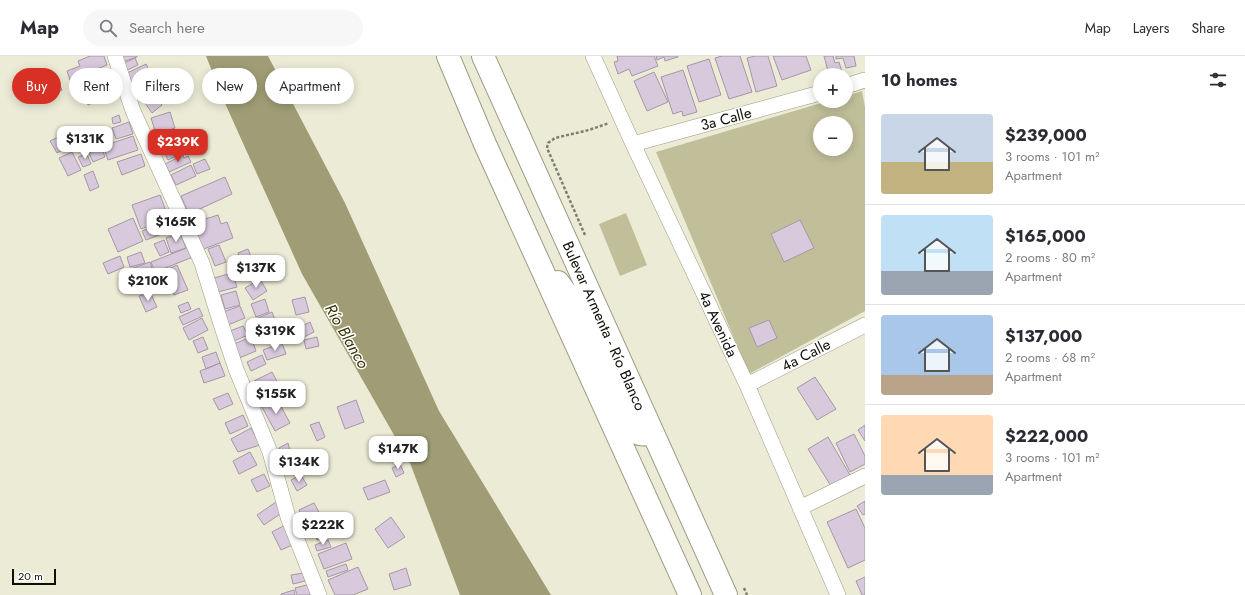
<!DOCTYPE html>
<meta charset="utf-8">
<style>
:root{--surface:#fff;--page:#f7f7f7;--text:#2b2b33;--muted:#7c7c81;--line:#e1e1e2;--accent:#d93025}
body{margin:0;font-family:Jost,sans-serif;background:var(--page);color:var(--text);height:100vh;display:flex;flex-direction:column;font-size:15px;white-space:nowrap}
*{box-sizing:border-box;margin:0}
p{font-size:13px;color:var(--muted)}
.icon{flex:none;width:22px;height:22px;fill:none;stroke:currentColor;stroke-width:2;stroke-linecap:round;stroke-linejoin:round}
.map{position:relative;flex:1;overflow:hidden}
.side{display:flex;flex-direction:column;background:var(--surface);width:380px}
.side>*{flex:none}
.hud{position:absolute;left:12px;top:12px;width:380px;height:36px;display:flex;gap:8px}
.buttons{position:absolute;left:813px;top:12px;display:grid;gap:8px}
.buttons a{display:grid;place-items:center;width:40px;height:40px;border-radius:50%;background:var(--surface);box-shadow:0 2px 10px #0003;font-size:20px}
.scale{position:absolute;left:12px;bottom:10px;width:44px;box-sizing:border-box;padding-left:4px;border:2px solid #100f08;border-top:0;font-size:11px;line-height:14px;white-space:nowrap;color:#100f08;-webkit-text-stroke:3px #fff;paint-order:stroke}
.price{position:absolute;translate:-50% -34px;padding:0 9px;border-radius:8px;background:#fff;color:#222;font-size:13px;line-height:26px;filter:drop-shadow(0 1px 2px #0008)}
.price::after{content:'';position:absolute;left:50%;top:24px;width:12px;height:9px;margin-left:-6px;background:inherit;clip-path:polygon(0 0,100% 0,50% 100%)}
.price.active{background:var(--accent);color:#fff}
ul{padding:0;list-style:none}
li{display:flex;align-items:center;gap:12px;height:100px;padding:0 16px}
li+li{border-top:1px solid var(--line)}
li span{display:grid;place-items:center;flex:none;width:112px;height:80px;border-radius:4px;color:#555}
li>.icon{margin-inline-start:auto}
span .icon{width:48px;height:48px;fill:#fffc;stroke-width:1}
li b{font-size:17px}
h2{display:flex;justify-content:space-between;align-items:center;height:48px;padding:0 16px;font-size:17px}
.chip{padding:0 14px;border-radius:18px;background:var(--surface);box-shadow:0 2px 10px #0003;font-size:14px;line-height:36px}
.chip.active{background:var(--accent);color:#fff}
header{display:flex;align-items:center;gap:24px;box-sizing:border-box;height:56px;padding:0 20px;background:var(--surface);border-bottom:1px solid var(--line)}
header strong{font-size:19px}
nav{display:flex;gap:22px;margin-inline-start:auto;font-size:14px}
.search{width:280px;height:36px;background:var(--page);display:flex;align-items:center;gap:10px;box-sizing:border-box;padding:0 14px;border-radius:22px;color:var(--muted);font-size:15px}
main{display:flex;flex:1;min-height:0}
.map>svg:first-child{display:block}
.green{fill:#c1bf99;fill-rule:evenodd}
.water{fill:#a09d76}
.building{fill:#d8c9dc;stroke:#a597a8}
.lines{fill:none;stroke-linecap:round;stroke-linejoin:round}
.minor-casing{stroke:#9c9b86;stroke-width:16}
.secondary-casing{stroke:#9c9b86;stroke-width:24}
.path{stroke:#7f7e6f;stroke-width:2.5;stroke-dasharray:3 2;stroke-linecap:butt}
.minor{stroke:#fff;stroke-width:15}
.secondary{stroke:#fff;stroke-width:22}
.labels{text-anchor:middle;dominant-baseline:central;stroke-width:3;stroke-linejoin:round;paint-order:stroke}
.street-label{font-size:15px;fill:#100f08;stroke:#fff}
.water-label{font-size:16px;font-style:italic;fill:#353100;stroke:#fff}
</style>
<header>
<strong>Map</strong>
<div class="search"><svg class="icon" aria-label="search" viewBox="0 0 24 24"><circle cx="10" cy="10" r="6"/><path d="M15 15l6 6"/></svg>Search here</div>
<nav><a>Map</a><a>Layers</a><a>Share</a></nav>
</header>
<main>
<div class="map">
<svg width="865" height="539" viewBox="0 0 865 539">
<rect width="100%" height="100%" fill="#ecebd5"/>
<!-- green -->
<path class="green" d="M862,35L865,51V255L749,318L656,96L828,45H846V40ZM820,67H846V93H820Z
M626,157L647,209L620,220L599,168Z"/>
<!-- water -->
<path class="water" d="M206,0H268L345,147L439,355L551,539H460L410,407L302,218L224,45Z"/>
<!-- building -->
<path class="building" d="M90,0H104L107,9L70,24L67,15L80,10L78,5Z
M121,0H137V1L119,7Z
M617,0H654L658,10L632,20L629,13L618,18L614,6L618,5Z
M656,0H678V1L665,5L664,1L657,4Z
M722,0H740L752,36L729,43L715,2Z
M755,0H768L777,30L756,36L747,2Z
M773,0H806L811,14L782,24Z
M824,0H833L835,7L839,6L842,16L829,19Z
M836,0H854L856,10L846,12L843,2L836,3Z
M135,2L138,9L125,15L122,8Z
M709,3L721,39L699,46L687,10Z
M146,8L151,18L158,15L161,21L150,26L151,28L134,37L125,18Z
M46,13L51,27L58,24L62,34L43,42L33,18Z
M105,14L110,24L77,38L72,27Z
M683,14L697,56L683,60L682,55L673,58L661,21Z
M654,16L668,46L647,55L634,25Z
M110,26L115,37L88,49L83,38Z
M147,31L152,39L140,46L135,37Z
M155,39L162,49L152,57L145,47Z
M170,56L175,72L156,78L151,62Z
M119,59L121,66L113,68L112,62Z
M129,66L133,78L116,83L112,72Z
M173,75L183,97L168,104L158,82Z
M65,78L71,89L57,97L50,85Z
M133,80L138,94L108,104L103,90Z
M101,91L105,101L93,106L89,97Z
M72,96L81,114L68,120L59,102Z
M87,98L91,108L83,111L78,101Z
M141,98L145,110L122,119L117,106Z
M183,99L184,102L188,100L191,106L169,116L165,108Z
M205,103L210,113L197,118L193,108Z
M191,109L196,120L176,129L171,119Z
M93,115L99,131L90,135L84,119Z
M225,121L232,138L189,158L181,140Z
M160,139L169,163L141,173L132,149Z
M218,159L221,168L227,166L233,182L201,194L194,175L202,173L199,165Z
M133,162L143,185L118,196L108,173Z
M172,164L175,173L146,184L142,175Z
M800,164L814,192L784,206L771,178Z
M180,177L186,192L171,197L166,182Z
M164,184L169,196L160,200L154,188Z
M219,189L226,206L215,210L208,193Z
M189,191L193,201L155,216L151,206Z
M248,193L252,203L242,207L238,197Z
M141,196L145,207L130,211L127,201Z
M120,200L124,211L108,218L103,207Z
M150,206L154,218L126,227L122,216Z
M177,209L188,234L174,239L169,228L173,227L168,213Z
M228,218L229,223L234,221L237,231L218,236L214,222Z
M260,223L267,235L253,244L245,232Z
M236,235L240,249L225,253L221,239Z
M150,236L157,251L146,256L139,240Z
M305,241L309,256L296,259L292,244Z
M265,243L269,256L256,261L251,248Z
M188,246L191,253L181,257L178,250Z
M240,250L245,262L228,269L223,256Z
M199,252L203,260L183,269L179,261Z
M272,256L277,269L263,274L258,262Z
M202,262L208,274L189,284L183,272Z
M769,264L777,282L757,291L749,272Z
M310,266L314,276L304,281L300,271Z
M243,270L248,279L234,285L230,275Z
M203,281L208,293L198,297L193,285Z
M251,281L256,295L239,302L234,288Z
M317,281L319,290L306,293L304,284Z
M282,287L286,298L267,304L263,294Z
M216,296L220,307L206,313L202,301Z
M262,299L266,308L251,315L247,306Z
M220,307L225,320L204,327L200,315Z
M272,316L281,333L262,342L254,325Z
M815,321L836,353L817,364L797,332Z
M228,337L233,348L219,354L213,343Z
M277,343L290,367L275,375L262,351Z
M356,344L364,366L345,373L337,351Z
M243,359L248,370L230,378L225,367Z
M319,366L325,381L317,385L310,369Z
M865,369V385L858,374Z
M251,372L260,389L238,396L231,383Z
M854,378L865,400V408L850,416L836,387Z
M828,381L850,419L831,430L808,393Z
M288,387L293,406L286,409L279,392Z
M250,396L257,409L239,418L233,405Z
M400,408L404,417L396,421L392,412Z
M264,418L270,430L257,436L251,424Z
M301,419L307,429L297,435L291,424Z
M385,424L390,436L368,444L363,432Z
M865,445V458L863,459L857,450Z
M276,446L283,456L264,469L257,459Z
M314,447L320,458L305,465L299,454Z
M856,453L865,472V504L848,512L827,466Z
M391,461L405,481L388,492L375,473Z
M287,468L297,487L281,494L272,476Z
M325,469L329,480L317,484L314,473Z
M328,484L331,491L317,495L315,489Z
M346,487L352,503L324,513L318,498Z
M346,508L348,514L328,521L326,515Z
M358,511L368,533L353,539H335L328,524Z
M406,512L411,529L394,534L389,518Z
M303,517L305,525L293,528L291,519Z
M865,521V539H862L856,525Z
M310,528L313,539H297L295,532Z
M294,534L295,539H281V538Z"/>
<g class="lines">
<!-- minor casing -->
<g class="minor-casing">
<path id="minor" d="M115,0L133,55L202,207L221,268L236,313L270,396L288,461L319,539
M593,0L633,88L747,329L838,539
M846,30L865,24
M633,88L820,37
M747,329L865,269
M800,452L865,420"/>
</g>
<!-- secondary casing -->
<g class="secondary-casing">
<path id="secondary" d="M448,0L485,88L690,539
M483,0L726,539
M558,226L582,259L631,374C639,379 644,380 652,376"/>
</g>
<!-- path -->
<path class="path" d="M585,179L547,92L548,87L555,82L589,74L609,67
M744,532L747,539"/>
<!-- minor -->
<use href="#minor" class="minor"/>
<!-- secondary -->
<use href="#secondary" class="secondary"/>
</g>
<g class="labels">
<!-- street labels -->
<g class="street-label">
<text transform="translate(726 63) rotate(-15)">3a Calle</text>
<text transform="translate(718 268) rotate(65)">4a Avenida</text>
<text transform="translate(604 270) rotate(66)">Bulevar Armenta - Río Blanco</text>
<text transform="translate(806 299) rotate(-27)">4a Calle</text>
</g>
<!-- water labels -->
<g class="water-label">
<text transform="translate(347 280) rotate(60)">Río Blanco</text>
</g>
</g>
</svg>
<div class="buttons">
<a>+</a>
<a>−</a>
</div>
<div class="scale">20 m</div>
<b class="price" style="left:85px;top:104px">$131K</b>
<b class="price active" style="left:178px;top:107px">$239K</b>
<b class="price" style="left:176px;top:187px">$165K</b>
<b class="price" style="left:256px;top:233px">$137K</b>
<b class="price" style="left:148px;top:246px">$210K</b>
<b class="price" style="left:275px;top:296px">$319K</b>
<b class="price" style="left:276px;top:359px">$155K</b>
<b class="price" style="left:398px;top:414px">$147K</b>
<b class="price" style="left:299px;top:427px">$134K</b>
<b class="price" style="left:323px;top:490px">$222K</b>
<div class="hud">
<a class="chip active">Buy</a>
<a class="chip">Rent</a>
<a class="chip">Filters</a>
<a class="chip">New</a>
<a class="chip">Apartment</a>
</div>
</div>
<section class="side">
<h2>10 homes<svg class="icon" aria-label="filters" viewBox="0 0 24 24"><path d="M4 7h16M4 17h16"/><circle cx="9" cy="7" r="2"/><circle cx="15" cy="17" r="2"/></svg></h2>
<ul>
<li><span style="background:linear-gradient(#c9d6e8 60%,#c2b280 0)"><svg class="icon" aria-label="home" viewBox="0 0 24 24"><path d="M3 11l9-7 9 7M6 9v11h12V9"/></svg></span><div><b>$239,000</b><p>3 rooms · 101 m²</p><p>Apartment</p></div></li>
<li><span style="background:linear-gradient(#bfe0f5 70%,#9aa5b1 0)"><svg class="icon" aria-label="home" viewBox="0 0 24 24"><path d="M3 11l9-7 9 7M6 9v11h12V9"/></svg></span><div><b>$165,000</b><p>2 rooms · 80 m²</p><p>Apartment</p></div></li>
<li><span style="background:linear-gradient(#a9c7e8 75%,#b9a48a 0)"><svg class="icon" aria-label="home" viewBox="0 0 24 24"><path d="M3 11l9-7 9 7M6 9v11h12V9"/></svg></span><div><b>$137,000</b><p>2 rooms · 68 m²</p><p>Apartment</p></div></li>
<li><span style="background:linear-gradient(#ffd9b3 75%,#9aa5b1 0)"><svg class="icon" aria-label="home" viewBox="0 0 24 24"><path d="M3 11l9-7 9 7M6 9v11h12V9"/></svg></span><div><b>$222,000</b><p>3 rooms · 101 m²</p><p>Apartment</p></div></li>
</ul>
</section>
</main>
